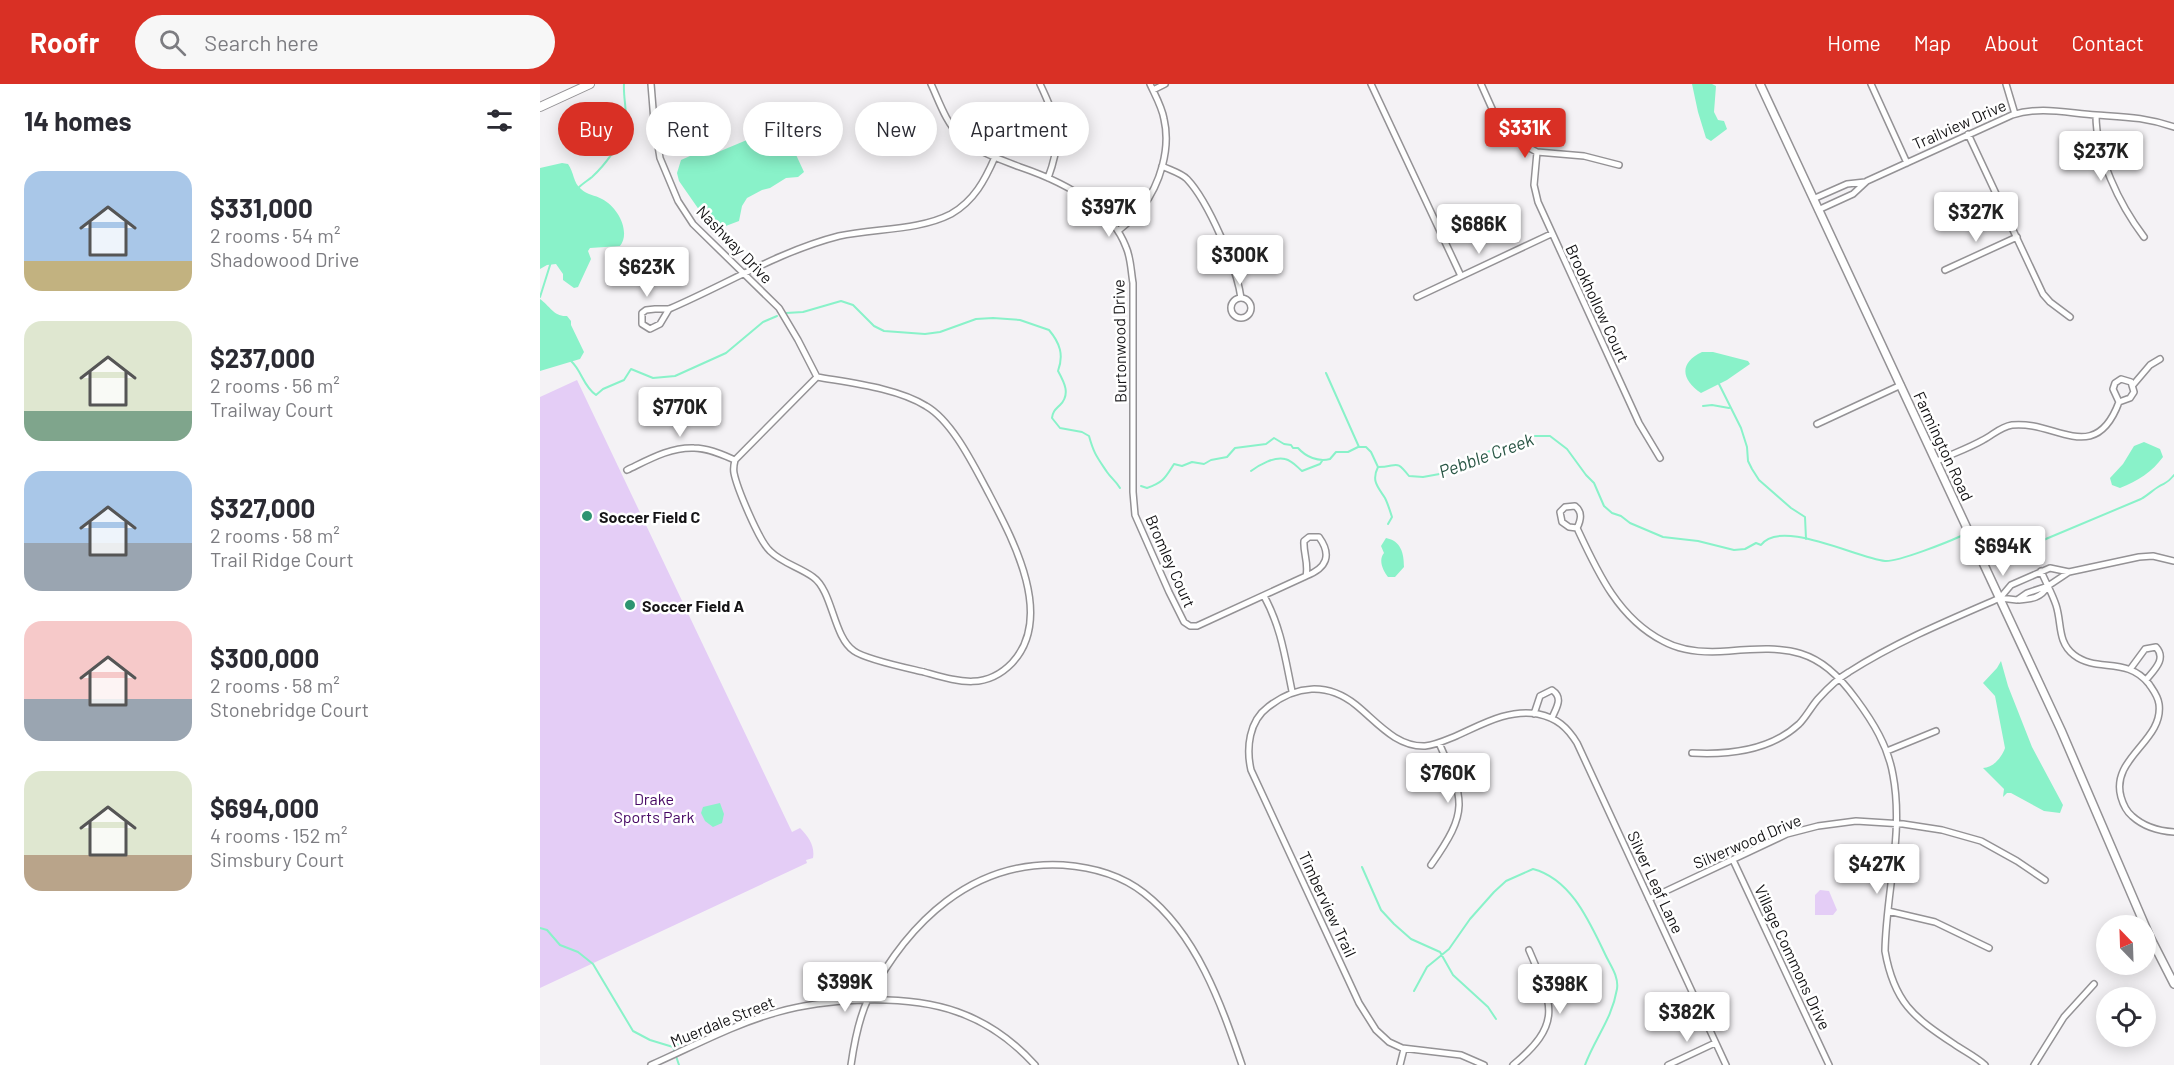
<!DOCTYPE html>
<meta charset="utf-8">
<style>
:root{--surface:#fff;--page:#f7f7f7;--text:#2b2b33;--muted:#7c7c81;--accent:#d93025}
body{margin:0;font-family:Barlow,sans-serif;background:var(--page);color:var(--text);height:100vh;display:flex;flex-direction:column;font-size:22px;white-space:nowrap}
*{box-sizing:border-box;margin:0}
p{font-size:20px;color:var(--muted)}
.icon{flex:none;width:33px;height:33px;fill:none;stroke:currentColor;stroke-width:2;stroke-linecap:round;stroke-linejoin:round}
.map{position:relative;flex:1;overflow:hidden}
.panel{display:flex;flex-direction:column;background:var(--surface);width:540px}
.panel>*{flex:none}
.hud{position:absolute;left:18px;top:18px;width:570px;height:54px;display:flex;gap:12px}
.needle{width:39px;rotate:337deg}
.buttons{position:absolute;left:1556px;top:831px;display:grid;gap:12px}
.buttons a{display:grid;place-items:center;width:60px;height:60px;border-radius:50%;background:var(--surface);box-shadow:0 3px 15px #0003;font-size:30px}
.price{position:absolute;translate:-50% -51px;padding:0 14px;border-radius:6px;background:#fff;color:#222;font-size:20px;line-height:39px;filter:drop-shadow(0 2px 3px #0008)}
.price::after{content:'';position:absolute;left:50%;top:36px;width:18px;height:14px;margin-left:-9px;background:inherit;clip-path:polygon(0 0,100% 0,50% 100%)}
.price.active{background:var(--accent);color:#fff}
ul{padding:0;list-style:none}
li{display:flex;align-items:center;gap:18px;height:150px;padding:0 24px}
li span{display:grid;place-items:center;flex:none;width:168px;height:120px;border-radius:18px;color:#555}
li>.icon{margin-inline-start:auto}
span .icon{width:72px;height:72px;fill:#fffc;stroke-width:1}
li b{font-size:26px}
h2{display:flex;justify-content:space-between;align-items:center;height:72px;padding:0 24px;font-size:26px}
.chip{padding:0 21px;border-radius:27px;background:var(--surface);box-shadow:0 3px 15px #0003;font-size:21px;line-height:54px}
.chip.active{background:var(--accent);color:#fff}
header{display:flex;align-items:center;gap:36px;box-sizing:border-box;height:84px;padding:0 30px;background:var(--accent);color:#fff}
header strong{font-size:28px}
nav{display:flex;gap:33px;margin-inline-start:auto;font-size:21px}
.search{width:420px;height:54px;background:var(--page);display:flex;align-items:center;gap:15px;box-sizing:border-box;padding:0 21px;border-radius:33px;color:var(--muted);font-size:22px}
main{display:flex;flex:1;min-height:0}
.map>svg:first-child{display:block}
.green{fill:#e4cdf6}
.water{fill:#89f2c9}
.lines{fill:none;stroke-linecap:round;stroke-linejoin:round}
.stream{stroke:#89f2c9;stroke-width:2}
.minor-casing{stroke:#949295;stroke-width:8}
.tertiary-casing{stroke:#949295;stroke-width:10}
.secondary-casing{stroke:#949295;stroke-width:10}
.minor{stroke:#fff;stroke-width:5}
.tertiary{stroke:#fff;stroke-width:7}
.secondary{stroke:#fff;stroke-width:8}
.poi-dot{fill:#2d9471;stroke:#fff;stroke-width:2}
.labels{text-anchor:middle;dominant-baseline:central;stroke-width:5;stroke-linejoin:round;paint-order:stroke}
.street-label{font-size:16px;fill:#141315;stroke:#fff}
.poi-label{font-size:16px;font-weight:bold;fill:#141315;stroke:#fff;text-anchor:start}
.park-label{font-size:16px;fill:#460764;stroke:#fff}
.water-label{font-size:18px;font-style:italic;fill:#295645;stroke:#fff}
</style>
<header>
<strong>Roofr</strong>
<div class="search"><svg class="icon" aria-label="search" viewBox="0 0 24 24"><circle cx="10" cy="10" r="6"/><path d="M15 15l6 6"/></svg>Search here</div>
<nav><a>Home</a><a>Map</a><a>About</a><a>Contact</a></nav>
</header>
<main>
<section class="panel">
<h2>14 homes<svg class="icon" aria-label="filters" viewBox="0 0 24 24"><path d="M4 7h16M4 17h16"/><circle cx="9" cy="7" r="2"/><circle cx="15" cy="17" r="2"/></svg></h2>
<ul>
<li><span style="background:linear-gradient(#a9c7e8 75%,#c2b280 0)"><svg class="icon" aria-label="home" viewBox="0 0 24 24"><path d="M3 11l9-7 9 7M6 9v11h12V9"/></svg></span><div><b>$331,000</b><p>2 rooms · 54 m²</p><p>Shadowood Drive</p></div></li>
<li><span style="background:linear-gradient(#dfe7d0 75%,#7fa58c 0)"><svg class="icon" aria-label="home" viewBox="0 0 24 24"><path d="M3 11l9-7 9 7M6 9v11h12V9"/></svg></span><div><b>$237,000</b><p>2 rooms · 56 m²</p><p>Trailway Court</p></div></li>
<li><span style="background:linear-gradient(#a9c7e8 60%,#9aa5b1 0)"><svg class="icon" aria-label="home" viewBox="0 0 24 24"><path d="M3 11l9-7 9 7M6 9v11h12V9"/></svg></span><div><b>$327,000</b><p>2 rooms · 58 m²</p><p>Trail Ridge Court</p></div></li>
<li><span style="background:linear-gradient(#f6c9c9 65%,#9aa5b1 0)"><svg class="icon" aria-label="home" viewBox="0 0 24 24"><path d="M3 11l9-7 9 7M6 9v11h12V9"/></svg></span><div><b>$300,000</b><p>2 rooms · 58 m²</p><p>Stonebridge Court</p></div></li>
<li><span style="background:linear-gradient(#dfe7d0 70%,#b9a48a 0)"><svg class="icon" aria-label="home" viewBox="0 0 24 24"><path d="M3 11l9-7 9 7M6 9v11h12V9"/></svg></span><div><b>$694,000</b><p>4 rooms · 152 m²</p><p>Simsbury Court</p></div></li>
</ul>
</section>
<div class="map">
<svg width="1634" height="981" viewBox="0 0 1634 981">
<rect width="100%" height="100%" fill="#f4f2f5"/>
<!-- green -->
<path class="green" d="M37,296L252,748L260,744C269,753 275,762 273,774L266,776L267,779L0,904V313Z
M1280,806L1289,807L1297,826L1293,831H1275V811Z"/>
<!-- water -->
<path class="water" d="M1152,0H1172L1176,2L1174,28L1178,36L1184,37L1187,45L1171,57L1166,54L1158,28Z
M230,49L251,60L264,88L258,93L246,94L230,104L222,106L207,114L202,122L199,137L183,143H171L139,97L137,89L141,76L150,72L171,71L214,53Z
M22,79L28,80C34,88 33,99 41,105C47,111 55,111 62,115C78,123 91,148 80,162L50,164L48,167L51,175L38,203L34,204L23,196V190L16,180L7,181L0,185V84Z
M0,215C10,222 14,233 27,232L31,237V241L44,268L40,275L0,287Z
M1162,268H1173L1208,277L1210,280L1187,296L1161,309C1141,295 1139,279 1162,268Z
M1604,358L1620,365L1623,373C1612,388 1598,397 1580,404L1572,401L1570,394L1583,380L1594,362Z
M846,454C861,457 864,469 864,483L855,493H848C843,487 838,476 844,469L841,462Z
M1461,577L1468,602L1492,663L1523,721L1520,729L1504,727L1471,709H1467L1463,713L1464,705L1443,684C1453,684 1462,673 1465,664L1455,612L1443,599L1457,584Z
M180,719L184,730L182,739L173,743L165,737L161,729L163,723Z"/>
<g class="lines">
<!-- stream -->
<path class="stream" d="M37,105C42,100 47,97 52,93C64,82 83,58 85,42C88,29 83,14 84,0
M0,213L11,178
M246,229L263,228L301,217L313,221L334,242L344,247L385,250L400,248L436,235L453,234L480,236L509,246C520,259 524,271 518,287C524,298 531,310 520,321C515,326 513,327 512,334L520,344L542,348L549,352C554,370 557,373 567,388C571,394 576,397 580,404
M31,277C42,287 43,302 56,311L63,305L84,296L91,285L113,294L135,292L186,269L223,238L237,232
M786,289L819,363
M1179,300L1201,344L1207,363L1208,377L1212,385L1219,396L1251,424L1265,433L1266,455
M1163,322L1172,321L1189,324
M838,383C858,383 855,374 869,392L883,393L905,389L934,373L991,352H1010L1027,365L1046,391L1054,399L1064,422L1072,429L1081,432L1090,439L1123,453L1158,457L1194,466L1205,465L1216,459L1221,461C1240,434 1317,474 1345,477C1358,478 1408,458 1421,452
M838,383C831,397 838,403 845,414C848,420 850,427 852,433L848,440
M711,387C719,381 735,372 745,375C753,377 757,383 762,387L780,380L782,377
M601,402L607,404C624,398 625,394 634,380L642,382L652,378L664,380L671,376L687,373L695,364L726,360L734,354L744,360L751,361L753,364H758C766,373 778,378 790,375L796,368H808L818,363H826L831,368L838,383
M1439,447L1501,457L1601,415C1608,411 1613,406 1618,403C1626,398 1627,400 1634,391
M822,783L841,826L854,840L871,855L900,868L913,891L948,923L956,935
M0,844L7,846L20,861L38,868L53,880L93,947L110,956L133,963L159,949
M874,907L887,883L909,865L930,835L954,808L966,797L993,785C1031,795 1049,837 1065,870C1070,881 1079,892 1077,905C1072,935 1055,954 1045,981
M133,963L139,981"/>
<!-- minor casing -->
<g class="minor-casing">
<path id="minor" d="M111,0L114,37L120,74L138,117L153,140L239,224L258,256L277,293
M391,0C399,17 406,39 420,52C436,68 460,75 480,83C521,97 570,121 586,163C591,174 591,188 593,199V408L595,431L629,508L644,538L650,542H657L766,492C769,479 763,469 764,457L769,453H779C792,471 787,484 766,492
M500,0C518,38 523,54 508,94
M831,0L921,192
M941,0L958,38L976,57L997,68L1044,72L1079,81
M1331,0L1367,79
M1466,0L1475,30
M613,6L625,0
M1556,31C1556,72 1579,120 1604,153
M1428,50L1503,210L1510,218L1530,233
M997,68L994,101L998,118L1099,339L1120,374
M622,82C630,86 641,89 647,95C668,117 697,184 701,214
M1273,115L1307,100L1325,98
M1278,126L1313,110L1327,97L1472,31C1500,22 1527,29 1556,31C1586,33 1605,33 1634,43
M578,147C586,140 596,133 602,124C620,100 631,65 624,35C622,23 615,11 610,0
M1405,186L1477,153
M877,213L1011,150
M691 224a10 10 0 1 1 20 0a10 10 0 1 1-20 0Z
M129,225L120,240L110,245L102,240V229L106,226L115,225H129C185,201 240,167 299,152C334,144 378,147 411,130C434,117 445,96 455,73
M277,293C311,299 357,304 386,322C412,337 433,380 447,406C471,452 516,532 472,579C445,607 417,597 384,588C367,584 327,576 314,567C293,553 293,507 273,493C259,483 242,479 230,467C219,457 197,404 194,389C193,384 194,380 195,376Z
M1581,295L1591,298L1594,308L1590,314L1579,318L1573,305L1575,299Z
M1593,301L1610,281L1620,275
M1277,340L1361,301
M1397,377C1412,370 1429,364 1443,356C1453,351 1460,343 1472,341C1515,336 1555,383 1579,318
M87,386C108,376 130,363 154,364C168,364 183,371 195,376
M1037,444L1029,443L1022,438L1020,428L1025,423L1035,422C1043,428 1041,436 1037,444C1057,487 1078,534 1123,557C1143,568 1167,569 1189,567C1249,562 1278,563 1316,615C1333,638 1348,662 1353,691C1364,749 1346,809 1345,867C1354,918 1373,933 1414,960C1424,967 1436,973 1445,981
M1501,487C1506,499 1512,509 1516,521C1522,539 1517,558 1534,571C1557,589 1587,572 1609,600C1613,606 1618,612 1619,620C1624,657 1570,674 1581,713C1583,720 1586,727 1592,732C1604,743 1618,747 1634,748
M724,512C741,543 745,573 752,607
M1460,514L1477,516L1487,509L1508,502L1529,488L1599,473L1613,472L1634,477
M1479,516C1492,515 1501,514 1508,502
M1591,584L1605,565L1616,563C1627,575 1614,586 1606,596
M994,630L1000,612L1012,606C1024,614 1016,624 1012,634
M1347,667L1396,647
M1152,669C1188,671 1230,667 1259,640C1266,633 1271,623 1278,615C1287,605 1297,595 1309,588C1356,558 1409,536 1460,514L1471,501L1510,484L1529,488
M1193,776L1289,981
M891,781C929,727 925,717 899,659
M1109,815L1247,750L1278,742L1316,737L1363,740L1402,746L1441,757L1477,777L1505,796
M1348,827L1395,838L1449,864
M111,981C152,963 194,940 238,928C266,920 294,917 323,916C393,914 447,928 495,981
M311,981C314,960 319,934 328,915C368,838 432,776 523,781C551,783 581,791 604,809C657,850 681,920 702,981
M860,981L864,965
M944,981L921,971L862,964L849,958L836,946L819,919L711,686C706,664 709,637 728,623C756,601 787,598 816,621C837,638 856,663 885,662C896,661 906,656 916,652C943,640 968,625 998,630C1017,634 1027,643 1037,659L1186,981
M973,981C1024,939 1012,920 989,866
M1128,981L1175,959
M1494,981L1524,933L1554,900"/>
</g>
<!-- tertiary casing -->
<g class="tertiary-casing">
<path id="tertiary" d="M1220,0L1521,646L1609,851L1634,900"/>
</g>
<!-- secondary casing -->
<g class="secondary-casing">
<path id="secondary" d="M0,23L50,0"/>
</g>
<!-- minor -->
<use href="#minor" class="minor"/>
<!-- tertiary -->
<use href="#tertiary" class="tertiary"/>
<!-- secondary -->
<use href="#secondary" class="secondary"/>
</g>
<!-- markers -->
<g class="poi-dot">
<circle cx="47" cy="432" r="6"/>
<circle cx="90" cy="521" r="6"/>
</g>
<g class="labels">
<!-- street labels -->
<g class="street-label">
<text transform="translate(1419 40) rotate(-24)">Trailview Drive</text>
<text transform="translate(195 160) rotate(46)">Nashway Drive</text>
<text transform="translate(1058 219) rotate(65)">Brookhollow Court</text>
<text transform="translate(579 257) rotate(-91)">Burtonwood Drive</text>
<text transform="translate(1404 362) rotate(65)">Farmington Road</text>
<text transform="translate(631 477) rotate(66)">Bromley Court</text>
<text transform="translate(1207 757) rotate(-23)">Silverwood Drive</text>
<text transform="translate(1116 798) rotate(65)">Silver Leaf Lane</text>
<text transform="translate(788 820) rotate(65)">Timberview Trail</text>
<text transform="translate(1253 873) rotate(65)">Village Commons Drive</text>
<text transform="translate(182 937) rotate(-22)">Muerdale Street</text>
</g>
<!-- poi labels -->
<g class="poi-label">
<text x="59" y="432">Soccer Field C</text>
<text x="102" y="521">Soccer Field A</text>
</g>
<!-- park labels -->
<g class="park-label">
<text x="114" y="714">Drake<tspan x="114" dy="18">Sports Park</tspan></text>
</g>
<!-- water labels -->
<g class="water-label">
<text transform="translate(946 371) rotate(-20)">Pebble Creek</text>
</g>
</g>
</svg>
<div class="buttons">
<a><svg class="needle" viewBox="-14 -14 28 28"><path d="M0-13l5 13h-10z" fill="#e53935"/><path d="M0 13l5-13h-10z" fill="#7c7c81"/></svg></a>
<a><svg class="icon" aria-label="locate" viewBox="0 0 24 24"><circle cx="12" cy="12" r="6"/><path d="M12 2v4M12 18v4M2 12h4M18 12h4"/></svg></a>
</div>
<b class="price active" style="left:985px;top:75px">$331K</b>
<b class="price" style="left:1561px;top:98px">$237K</b>
<b class="price" style="left:569px;top:154px">$397K</b>
<b class="price" style="left:1436px;top:159px">$327K</b>
<b class="price" style="left:939px;top:171px">$686K</b>
<b class="price" style="left:700px;top:202px">$300K</b>
<b class="price" style="left:107px;top:214px">$623K</b>
<b class="price" style="left:140px;top:354px">$770K</b>
<b class="price" style="left:1463px;top:493px">$694K</b>
<b class="price" style="left:908px;top:720px">$760K</b>
<b class="price" style="left:1337px;top:811px">$427K</b>
<b class="price" style="left:305px;top:929px">$399K</b>
<b class="price" style="left:1020px;top:931px">$398K</b>
<b class="price" style="left:1147px;top:959px">$382K</b>
<div class="hud">
<a class="chip active">Buy</a>
<a class="chip">Rent</a>
<a class="chip">Filters</a>
<a class="chip">New</a>
<a class="chip">Apartment</a>
</div>
</div>
</main>
